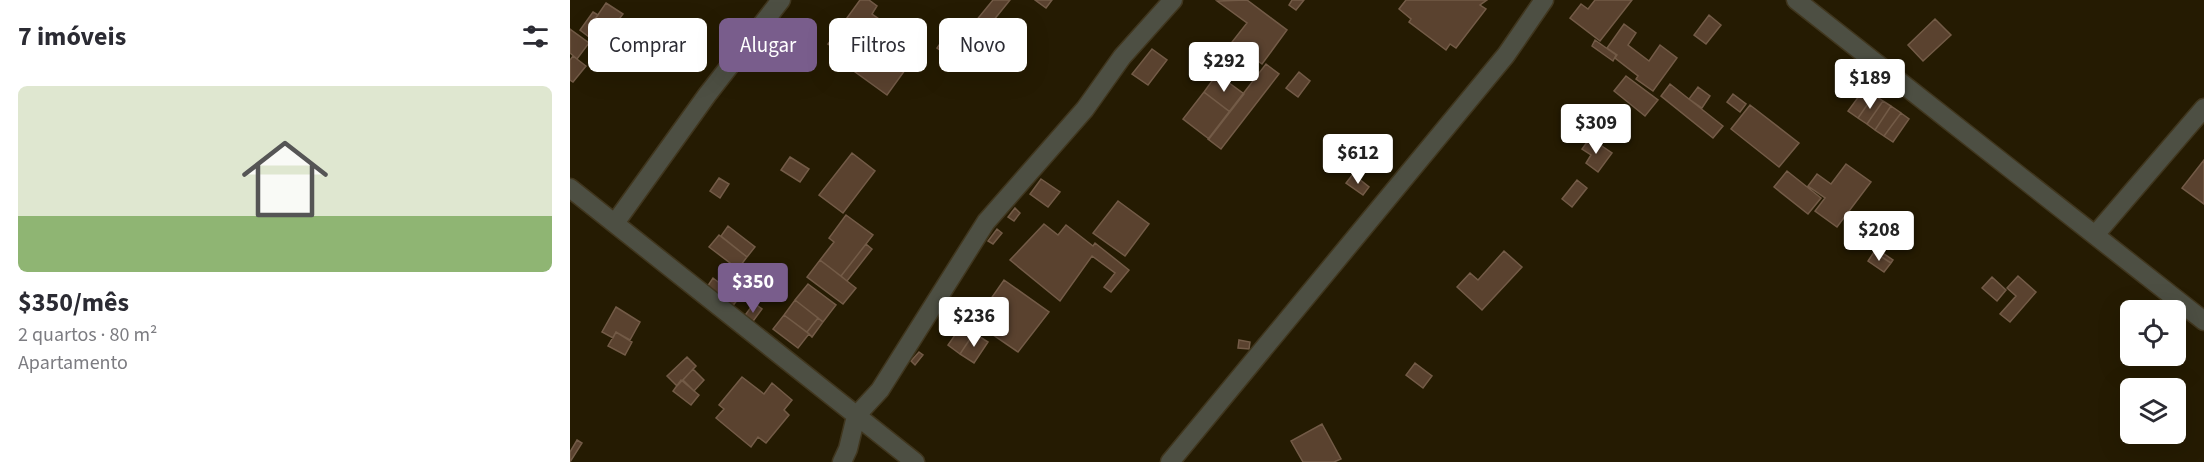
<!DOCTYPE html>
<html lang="pt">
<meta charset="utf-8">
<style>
:root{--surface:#fff;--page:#f2f2f3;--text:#2b2b33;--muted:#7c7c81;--line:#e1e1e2;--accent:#795d8c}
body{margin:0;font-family:"Source Sans 3",sans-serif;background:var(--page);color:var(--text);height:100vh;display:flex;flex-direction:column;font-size:22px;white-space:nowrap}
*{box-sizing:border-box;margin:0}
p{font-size:20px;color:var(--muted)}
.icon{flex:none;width:33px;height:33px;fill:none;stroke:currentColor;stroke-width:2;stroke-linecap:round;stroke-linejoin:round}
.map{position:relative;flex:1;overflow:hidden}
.drawer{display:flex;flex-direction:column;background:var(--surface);width:570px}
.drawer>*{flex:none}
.guide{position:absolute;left:18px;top:18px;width:570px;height:54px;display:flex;gap:12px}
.tools{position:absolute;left:1550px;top:300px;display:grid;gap:12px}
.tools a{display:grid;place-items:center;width:66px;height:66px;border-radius:9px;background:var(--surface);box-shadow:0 6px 24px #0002;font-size:30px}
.price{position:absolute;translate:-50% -51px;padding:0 14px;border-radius:6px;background:#fff;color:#222;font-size:20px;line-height:39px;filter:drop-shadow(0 2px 3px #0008)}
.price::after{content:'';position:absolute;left:50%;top:36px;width:18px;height:14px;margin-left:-9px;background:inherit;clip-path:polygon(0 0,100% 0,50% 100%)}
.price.on{background:var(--accent);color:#fff}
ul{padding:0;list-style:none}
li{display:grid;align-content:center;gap:12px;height:318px;padding:0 18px}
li+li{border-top:2px solid var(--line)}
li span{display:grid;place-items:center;height:186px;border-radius:9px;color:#555}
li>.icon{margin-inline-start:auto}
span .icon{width:108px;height:108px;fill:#fffc;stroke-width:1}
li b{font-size:26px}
h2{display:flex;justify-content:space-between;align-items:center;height:72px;padding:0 18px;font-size:26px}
.pill{padding:0 21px;border-radius:9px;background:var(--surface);box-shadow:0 6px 24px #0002;font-size:21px;line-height:54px}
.pill.on{background:var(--accent);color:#fff}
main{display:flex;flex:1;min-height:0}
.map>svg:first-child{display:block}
.building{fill:#5a422f;stroke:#735b47;stroke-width:1.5}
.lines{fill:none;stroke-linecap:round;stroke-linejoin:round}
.minor-casing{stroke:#40361e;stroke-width:21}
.minor{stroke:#4d4f43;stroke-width:18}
</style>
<main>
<section class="drawer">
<h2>7 imóveis<svg class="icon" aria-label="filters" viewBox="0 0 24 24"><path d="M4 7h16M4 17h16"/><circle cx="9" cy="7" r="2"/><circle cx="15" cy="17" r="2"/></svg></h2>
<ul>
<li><span style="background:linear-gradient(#dfe7d0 70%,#8fb573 0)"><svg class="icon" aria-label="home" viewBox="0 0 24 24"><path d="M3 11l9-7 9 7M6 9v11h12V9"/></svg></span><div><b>$350/mês</b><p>2 quartos · 80 m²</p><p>Apartamento</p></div></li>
</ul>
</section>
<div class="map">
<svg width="1634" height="462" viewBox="0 0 1634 462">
<rect width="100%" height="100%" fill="#251b02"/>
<!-- building -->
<path class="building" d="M290,0H299L307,6L302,14L351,48L317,95L270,61L274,55L258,44Z
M423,0H440L402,47L391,39Z
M465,0H482L476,8Z
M677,0L717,30L692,64L662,42L677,23L647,1Z
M722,0H734L726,10L719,5Z
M836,0H917L910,5L916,9L886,48L880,44L876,50L839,22L841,19L829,9Z
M1025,0H1062L1030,41L1000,18L1011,4L1018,9Z
M36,3L53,14L41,30L25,19Z
M23,12L28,15L25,19L30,22L19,37L10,30Z
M1139,15L1151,25L1136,44L1124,35Z
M1365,19L1381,35L1353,61L1338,45Z
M1054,24L1066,33L1058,45L1079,61L1090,45L1107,58L1083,91L1066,79L1068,76L1045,58L1047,55L1037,48Z
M0,29L19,43L7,59L0,53Z
M379,31L402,47L390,64L367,48Z
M1025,40L1046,55L1043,61L1022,46Z
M582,49L597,60L578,85L562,74Z
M3,56L16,66L3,82L0,80V60Z
M696,64L709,74L651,149L638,139Z
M729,72L740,81L728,97L716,88Z
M647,74L674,94L660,112L634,92Z
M1056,76L1088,100L1075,116L1044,91Z
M1100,84L1153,126L1143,138L1091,96Z
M1128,87L1140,96L1132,108L1119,99Z
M1295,88L1304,95L1288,118L1278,111Z
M634,92L660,112L639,139L613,119Z
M1163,94L1176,104L1170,112L1157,102Z
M1304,95L1313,101L1297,124L1288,118Z
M1313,101L1321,106L1305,130L1297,124Z
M1180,105L1229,143L1209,167L1161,129Z
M1321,106L1331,113L1314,136L1305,130Z
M1331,113L1339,119L1323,142L1314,136Z
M1020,138L1042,153L1028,172L1016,163L1021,155L1012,149Z
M282,153L305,171L273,213L249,195Z
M220,157L239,169L230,182L211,170Z
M1634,160V204L1612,188Z
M1276,164L1301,182L1267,227L1245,211L1255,198L1238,186L1247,174L1261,184Z
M1217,171L1251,198L1238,214L1204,187Z
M783,174L799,187L793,195L776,183Z
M149,178L159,184L150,198L140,191Z
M471,179L490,192L478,207L460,194Z
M1007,180L1017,188L1002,207L992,199Z
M548,201L579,224L555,256L523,233Z
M445,208L450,213L444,221L438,217Z
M276,215L303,235L271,276L250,260L264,242L259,238Z
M474,224L488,235L496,225L523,246L525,243L559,270L541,292L534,287L545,273L522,256L490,301L440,260Z
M158,226L185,247L177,257L151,236Z
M427,229L432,233L423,244L418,241Z
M149,235L177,257L168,269L139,247Z
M296,244L302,249L277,281L271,276Z
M1307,249L1323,260L1321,263L1304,252Z
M934,251L952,267L912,310L887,287L900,273L908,280Z
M1304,252L1321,263L1314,272L1298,261Z
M250,260L286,288L273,304L237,277Z
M1448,276L1466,292L1440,322L1430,314L1446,296L1437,288Z
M1422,277L1436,290L1427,301L1412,288Z
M143,278L169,298L160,309L135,290Z
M434,280L479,312L448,352L416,330L424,318L413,310Z
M238,284L266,305L253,322L225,300Z
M225,300L248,318L237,332L214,315Z
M184,303L192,309L181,324L173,318Z
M46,307L70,322L60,340L46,332L43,338L32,332Z
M214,315L239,334L228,348L203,329Z
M248,318L253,322L242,337L237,332Z
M392,325L404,333L390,354L378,345Z
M46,332L62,342L55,355L38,346Z
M404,333L418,342L404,363L390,354Z
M669,340L680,342L679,349L668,348Z
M349,352L353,355L345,365L341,361Z
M117,357L126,366L107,386L97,376Z
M845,363L862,376L853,388L836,375Z
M123,369L134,380L124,391L113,380Z
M172,377L194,394L202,383L222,400L214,410L219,415L196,443L188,437L181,447L146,418L154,409L149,405Z
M111,380L129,395L121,405L103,391Z
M752,424L771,459L764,462H733L721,441Z
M7,440L12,443L0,462V452Z"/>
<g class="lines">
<!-- minor casing -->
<g class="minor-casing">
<path id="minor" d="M1226,0L1634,321
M0,188L345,462
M45,223L137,95L211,0
M1525,235L1634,108
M272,462L278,449L286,416L310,390L416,222L515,109L552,57L603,0
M600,462L936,55L974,0"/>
</g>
<!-- minor -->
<use href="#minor" class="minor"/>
</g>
</svg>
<div class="tools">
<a><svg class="icon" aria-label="locate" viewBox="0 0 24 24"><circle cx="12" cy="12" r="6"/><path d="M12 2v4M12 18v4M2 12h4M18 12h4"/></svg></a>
<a><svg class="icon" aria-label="layers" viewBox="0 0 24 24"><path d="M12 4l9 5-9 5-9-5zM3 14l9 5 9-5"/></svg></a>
</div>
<b class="price" style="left:654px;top:93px">$292</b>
<b class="price" style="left:1300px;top:110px">$189</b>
<b class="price" style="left:1026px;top:155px">$309</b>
<b class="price" style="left:788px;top:185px">$612</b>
<b class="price" style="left:1309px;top:262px">$208</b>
<b class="price on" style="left:183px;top:314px">$350</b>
<b class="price" style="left:404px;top:348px">$236</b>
<div class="guide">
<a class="pill">Comprar</a>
<a class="pill on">Alugar</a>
<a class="pill">Filtros</a>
<a class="pill">Novo</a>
</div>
</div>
</main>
